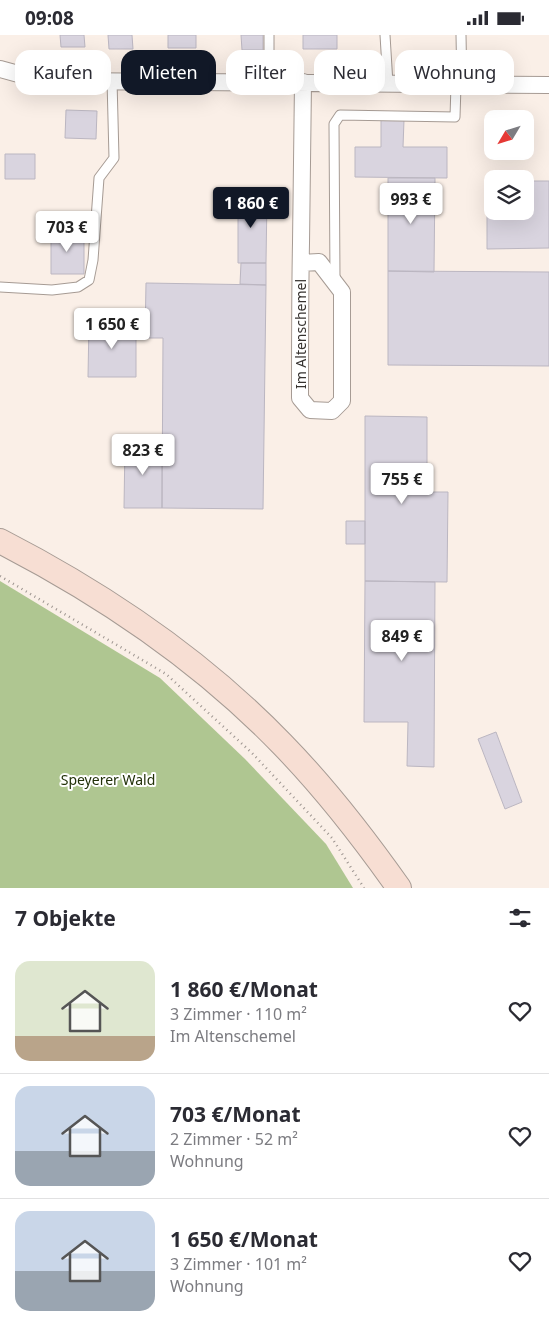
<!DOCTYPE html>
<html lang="de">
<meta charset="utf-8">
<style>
:root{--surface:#fff;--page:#f7f7f7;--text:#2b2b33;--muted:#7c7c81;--line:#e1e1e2;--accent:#111827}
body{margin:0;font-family:"Noto Sans",sans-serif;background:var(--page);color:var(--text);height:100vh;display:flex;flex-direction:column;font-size:19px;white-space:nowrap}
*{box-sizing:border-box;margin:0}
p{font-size:16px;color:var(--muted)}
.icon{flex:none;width:28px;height:28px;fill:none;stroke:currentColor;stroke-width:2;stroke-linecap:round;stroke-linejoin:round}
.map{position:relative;height:853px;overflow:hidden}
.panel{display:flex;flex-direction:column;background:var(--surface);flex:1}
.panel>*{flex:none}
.banner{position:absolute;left:15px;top:15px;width:520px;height:45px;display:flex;gap:10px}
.needle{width:32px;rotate:232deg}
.controls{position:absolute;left:484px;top:75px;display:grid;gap:10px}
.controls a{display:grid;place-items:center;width:50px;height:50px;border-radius:10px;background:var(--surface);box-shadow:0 5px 20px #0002;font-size:25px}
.price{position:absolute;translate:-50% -42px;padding:0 11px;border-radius:5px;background:#fff;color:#222;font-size:16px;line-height:32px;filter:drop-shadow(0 1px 2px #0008)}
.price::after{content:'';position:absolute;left:50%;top:30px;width:15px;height:11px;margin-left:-8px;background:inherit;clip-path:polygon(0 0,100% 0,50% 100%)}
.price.active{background:var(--accent);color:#fff}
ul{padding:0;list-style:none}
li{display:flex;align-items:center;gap:15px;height:125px;padding:0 15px}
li+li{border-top:1px solid var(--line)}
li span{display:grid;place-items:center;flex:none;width:140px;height:100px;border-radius:15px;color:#555}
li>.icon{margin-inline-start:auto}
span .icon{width:60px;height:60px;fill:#fffc;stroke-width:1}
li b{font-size:21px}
h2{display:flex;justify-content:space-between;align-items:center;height:60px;padding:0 15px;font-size:21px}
.chip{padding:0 18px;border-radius:15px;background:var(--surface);box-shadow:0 5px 20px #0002;font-size:18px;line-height:45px}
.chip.active{background:var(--accent);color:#fff}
.status{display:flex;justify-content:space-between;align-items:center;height:35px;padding:0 25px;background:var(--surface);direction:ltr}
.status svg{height:14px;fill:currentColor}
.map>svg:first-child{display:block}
.forest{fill:#afc691}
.building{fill:#d9d4df;stroke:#bbb6c1}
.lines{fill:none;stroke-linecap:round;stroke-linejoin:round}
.lane-casing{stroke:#a69b94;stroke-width:11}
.street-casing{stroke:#a69b94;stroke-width:18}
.secondary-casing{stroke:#a69b94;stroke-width:26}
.path{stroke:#9d9590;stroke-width:2.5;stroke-dasharray:1 4;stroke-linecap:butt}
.lane{stroke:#fff;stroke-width:9}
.street{stroke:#fff;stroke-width:16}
.secondary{stroke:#f7ded3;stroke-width:24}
.labels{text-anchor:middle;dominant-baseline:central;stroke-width:4;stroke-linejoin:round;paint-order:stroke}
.street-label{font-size:14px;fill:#36322f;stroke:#fff}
.park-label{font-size:14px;fill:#223109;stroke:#fff}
</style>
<div class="status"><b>09:08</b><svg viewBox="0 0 49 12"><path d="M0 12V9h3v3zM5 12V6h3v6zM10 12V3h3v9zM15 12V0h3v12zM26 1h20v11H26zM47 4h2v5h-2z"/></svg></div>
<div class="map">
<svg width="549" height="853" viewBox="0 0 549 853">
<rect width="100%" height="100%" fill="#faefe7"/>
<!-- forest -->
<path class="forest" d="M0,546L160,643L245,724L326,809L353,853H0Z"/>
<!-- building -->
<path class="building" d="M60,0H84L85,12H61Z
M108,0H132L133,14H109Z
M168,0H196V13H168Z
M241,0H263V15H242Z
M303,0H337V14H303Z
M66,75L97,76L96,104L65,103Z
M495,79H524V84H495Z
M381,85H404L403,112H447V143L355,142V112H381Z
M5,119H35V144H5Z
M388,143H435L434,237L388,236Z
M487,146H492V176H525V146H549V213L487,214Z
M230,163H267L266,228H238V175H230Z
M51,196L84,197V239H51Z
M241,228H266V250L240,249Z
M388,236L549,237V331L388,330Z
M146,248L266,250L263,474L162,473L163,303H145Z
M89,287L136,288V342H88Z
M365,381L427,382V457H448L447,547L365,546Z
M125,408H162V473H124Z
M346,486H365V509H346Z
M365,546L435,547L434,732L407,731L408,687H364Z
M496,697L522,767L505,774L478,704Z"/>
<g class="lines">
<!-- lane casing -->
<g class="lane-casing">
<path id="lane" d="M269,0V47
M385,0L388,49
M461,0L462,51
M335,244L334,89L340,80L455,82L456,50
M0,252L52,255L78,252L89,245L93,225L99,143L114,123L112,45"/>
</g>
<!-- street casing -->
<g class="street-casing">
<path id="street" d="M0,34L33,43L61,46L549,50
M301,228L319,227L342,257V366L332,376L310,375L300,363C300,312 300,260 301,208L303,47"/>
</g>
<!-- secondary casing -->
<g class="secondary-casing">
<path id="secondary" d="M0,506C103,559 201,625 282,709C325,753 363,802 399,853"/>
</g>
<!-- path -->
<path class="path" d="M0,541L166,639L252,718L332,803L364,853"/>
<!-- lane -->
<use href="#lane" class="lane"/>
<!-- street -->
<use href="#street" class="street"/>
<!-- secondary -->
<use href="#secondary" class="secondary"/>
</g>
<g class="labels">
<!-- street labels -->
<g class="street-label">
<text transform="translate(300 299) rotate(-90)">Im Altenschemel</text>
</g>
<!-- park labels -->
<g class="park-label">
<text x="108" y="744">Speyerer Wald</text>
</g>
</g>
</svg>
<div class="controls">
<a><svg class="needle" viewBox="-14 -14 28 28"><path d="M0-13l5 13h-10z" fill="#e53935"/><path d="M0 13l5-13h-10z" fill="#7c7c81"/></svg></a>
<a><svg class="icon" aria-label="layers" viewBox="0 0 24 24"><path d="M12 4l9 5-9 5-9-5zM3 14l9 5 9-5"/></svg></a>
</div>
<b class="price" style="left:411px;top:190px">993 €</b>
<b class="price active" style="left:251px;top:194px">1 860 €</b>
<b class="price" style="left:67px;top:218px">703 €</b>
<b class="price" style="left:112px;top:315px">1 650 €</b>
<b class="price" style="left:143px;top:441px">823 €</b>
<b class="price" style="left:402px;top:470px">755 €</b>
<b class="price" style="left:402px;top:627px">849 €</b>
<div class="banner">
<a class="chip">Kaufen</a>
<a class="chip active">Mieten</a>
<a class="chip">Filter</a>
<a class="chip">Neu</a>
<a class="chip">Wohnung</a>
</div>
</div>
<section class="panel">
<h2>7 Objekte<svg class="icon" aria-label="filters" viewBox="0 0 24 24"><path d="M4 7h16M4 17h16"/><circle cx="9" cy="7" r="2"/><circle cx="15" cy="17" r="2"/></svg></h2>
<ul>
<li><span style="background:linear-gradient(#dfe7d0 75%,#b9a48a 0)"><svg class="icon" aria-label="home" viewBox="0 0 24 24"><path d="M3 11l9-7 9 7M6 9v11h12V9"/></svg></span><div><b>1 860 €/Monat</b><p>3 Zimmer · 110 m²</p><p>Im Altenschemel</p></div><svg class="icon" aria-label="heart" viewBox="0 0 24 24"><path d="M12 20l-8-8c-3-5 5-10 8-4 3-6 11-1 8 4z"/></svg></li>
<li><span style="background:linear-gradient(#c9d6e8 65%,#9aa5b1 0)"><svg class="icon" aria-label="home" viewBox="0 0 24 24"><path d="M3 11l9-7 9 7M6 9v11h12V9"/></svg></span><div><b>703 €/Monat</b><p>2 Zimmer · 52 m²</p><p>Wohnung</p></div><svg class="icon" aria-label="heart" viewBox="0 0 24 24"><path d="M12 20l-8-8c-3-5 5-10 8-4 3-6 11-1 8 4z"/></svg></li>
<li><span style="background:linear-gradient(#c9d6e8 60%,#9aa5b1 0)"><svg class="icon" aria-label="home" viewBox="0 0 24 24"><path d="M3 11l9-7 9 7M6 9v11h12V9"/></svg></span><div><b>1 650 €/Monat</b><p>3 Zimmer · 101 m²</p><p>Wohnung</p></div><svg class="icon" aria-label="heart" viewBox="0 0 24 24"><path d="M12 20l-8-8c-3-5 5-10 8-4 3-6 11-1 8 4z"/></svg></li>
</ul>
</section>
